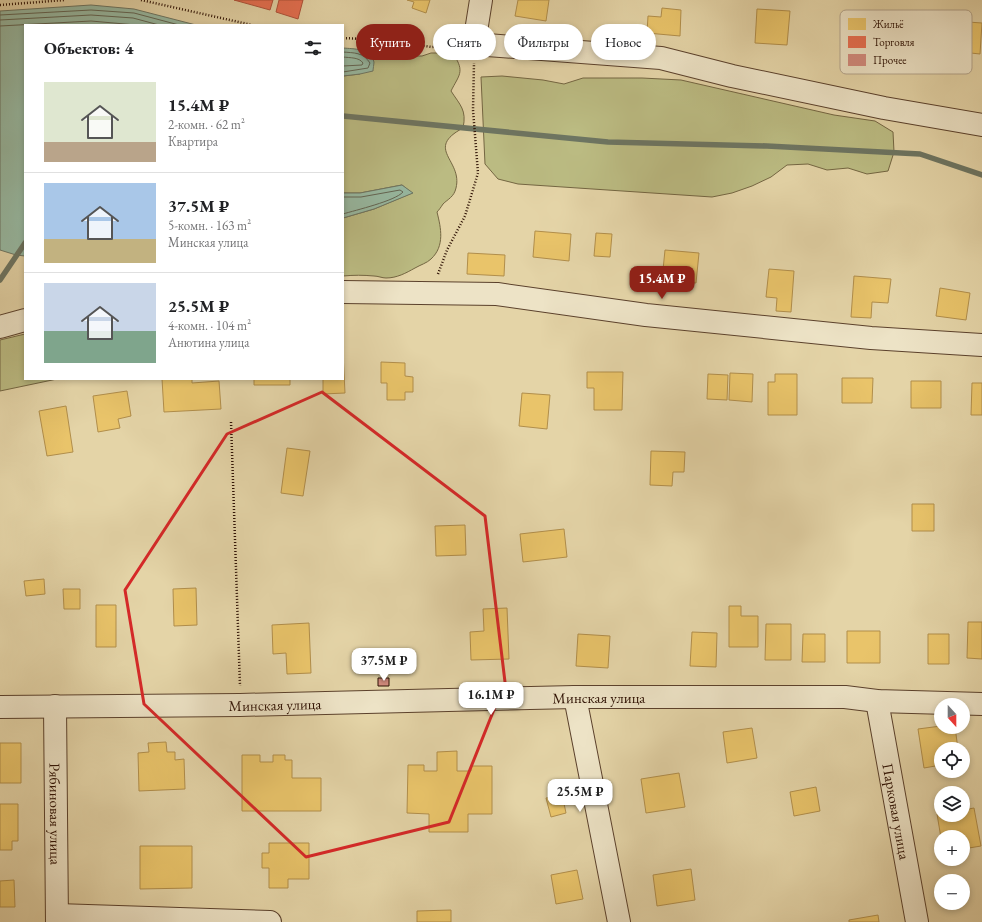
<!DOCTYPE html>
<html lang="ru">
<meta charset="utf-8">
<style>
:root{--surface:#fff;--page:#f6f6f6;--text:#202124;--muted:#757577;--line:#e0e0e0;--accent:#8f2418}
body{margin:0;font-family:"EB Garamond",serif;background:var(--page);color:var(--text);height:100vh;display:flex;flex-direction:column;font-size:15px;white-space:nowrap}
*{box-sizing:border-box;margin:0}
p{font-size:13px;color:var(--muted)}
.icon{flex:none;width:22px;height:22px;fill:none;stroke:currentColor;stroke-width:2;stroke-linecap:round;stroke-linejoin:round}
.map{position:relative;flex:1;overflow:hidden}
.details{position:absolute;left:24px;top:24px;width:320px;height:356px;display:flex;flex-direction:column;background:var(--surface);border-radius:0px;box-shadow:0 2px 6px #0003}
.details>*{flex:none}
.guide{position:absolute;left:356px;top:24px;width:380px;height:36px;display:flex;gap:8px}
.needle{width:26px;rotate:159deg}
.buttons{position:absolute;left:934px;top:698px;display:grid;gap:8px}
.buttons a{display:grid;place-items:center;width:36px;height:36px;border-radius:50%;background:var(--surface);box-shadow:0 2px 6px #0003;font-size:20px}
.price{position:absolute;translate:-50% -34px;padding:0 9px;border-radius:8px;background:#fff;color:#222;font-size:13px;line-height:26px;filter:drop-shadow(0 1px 2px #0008)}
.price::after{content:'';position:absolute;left:50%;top:24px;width:12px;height:9px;margin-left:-6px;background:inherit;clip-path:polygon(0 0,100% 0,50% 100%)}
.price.selected{background:var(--accent);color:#fff}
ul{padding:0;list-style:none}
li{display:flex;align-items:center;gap:12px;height:100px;padding:0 20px}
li+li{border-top:1px solid var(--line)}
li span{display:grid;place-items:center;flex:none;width:112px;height:80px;border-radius:0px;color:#555}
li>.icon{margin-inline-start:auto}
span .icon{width:48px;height:48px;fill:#fffc;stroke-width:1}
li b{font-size:17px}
h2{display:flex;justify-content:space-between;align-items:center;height:48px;padding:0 20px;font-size:17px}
.tag{padding:0 14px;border-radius:18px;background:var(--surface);box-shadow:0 2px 6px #0003;font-size:14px;line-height:36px}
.tag.selected{background:var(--accent);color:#fff}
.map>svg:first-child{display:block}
.green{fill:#bbbb82;stroke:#746642}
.water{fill:#97b9a2;stroke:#6d7562}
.homes{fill:#e9c46a;stroke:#b18e4b}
.shops{fill:#e76f51;stroke:#af523a}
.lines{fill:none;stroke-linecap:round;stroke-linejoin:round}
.shore{stroke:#626452;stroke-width:1}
.stream{stroke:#6d7562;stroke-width:5.5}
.building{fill:#d28b7e;stroke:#2d1003}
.minor-casing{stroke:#5b412c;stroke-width:24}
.path{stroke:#2d1003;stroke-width:2.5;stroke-dasharray:1 2;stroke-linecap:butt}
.minor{stroke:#ede3c6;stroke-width:22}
.marked{fill:none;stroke:#d62828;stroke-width:3;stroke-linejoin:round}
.labels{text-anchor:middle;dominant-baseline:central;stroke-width:4;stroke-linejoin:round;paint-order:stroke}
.street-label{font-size:15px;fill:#2d1003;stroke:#ede3c6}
.key{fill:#ede3c6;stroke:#b3a48c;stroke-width:1}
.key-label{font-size:11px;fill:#2d1003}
</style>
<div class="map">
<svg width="982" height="922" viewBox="0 0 982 922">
<rect width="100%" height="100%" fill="#e4d4a7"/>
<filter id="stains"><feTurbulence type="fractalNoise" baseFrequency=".005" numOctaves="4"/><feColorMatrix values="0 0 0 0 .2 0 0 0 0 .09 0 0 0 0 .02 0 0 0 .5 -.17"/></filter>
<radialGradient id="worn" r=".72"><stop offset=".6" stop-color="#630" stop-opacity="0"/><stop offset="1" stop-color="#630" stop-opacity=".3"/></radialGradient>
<!-- green -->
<path class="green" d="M367,46L392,48L411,56H422L431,53H443L454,55C465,72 459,75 451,91C460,105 467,110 463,128C424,149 463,160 456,188C454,197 448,199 443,204C441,207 439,210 437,212C441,228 445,246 431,259C427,263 420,265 415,268C406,273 397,278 386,278C382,278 378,276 374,276C363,275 354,275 343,276V218L374,209L412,193L402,185L360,193H343V76L360,74L368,53L360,50Z
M502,76L543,80L564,84L583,78H642L681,80L834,115L875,121L893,132L894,152L888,171L867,174L848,168L827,170L808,164L787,165L771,177L752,186L732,193L712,197L518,184L498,179L485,164L481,77Z
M25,334V379H57L0,391V340Z"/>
<!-- water -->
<path class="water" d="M91,5L134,9L196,25H25V256L16,255L0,250V11Z
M343,48C354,49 370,48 374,62C374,64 373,69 373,71L360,74L343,76Z
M402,185L413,193L374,209L343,218V193H360Z"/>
<!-- homes -->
<path class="homes" d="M407,0H430L426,13L412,8L414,2Z
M518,0H549L546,21L515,16Z
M662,8L681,10L680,36L647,33L648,16L661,17Z
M757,9L790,11L787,45L755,43Z
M954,21L982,23L980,54L952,51Z
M535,231L571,234L569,261L533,257Z
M596,233L612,234L610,257L594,256Z
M665,250L699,253L696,283L662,280Z
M468,253L505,255L504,276L467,274Z
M769,269L794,271L791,312L776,311L777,298L766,297Z
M854,276L891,279L888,303L872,302L871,318L851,317Z
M940,288L970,293L966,320L936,316Z
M343,353L345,393L323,394V379H343Z
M381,362L405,363V376L413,377V392H405V400H387V383H381Z
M587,372H623L622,410H594V388H587Z
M730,373L753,374L752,402L729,400Z
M708,374L728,375L727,400L707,399Z
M775,374H797V415H768V382H775Z
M842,378H873L872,403H842Z
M162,379H192V383L219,381L221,409L164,412Z
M254,379H290V385H254Z
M911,381H941V408H911Z
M972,383H982V415H971Z
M127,391L131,416L118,419L120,428L98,432L93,396Z
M522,393L550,395L547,429L519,426Z
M66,406L73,452L47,456L39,411Z
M287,448L310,451L303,496L281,493Z
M651,451L685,452L684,472H673L672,486L650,485Z
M912,504H934V531H912Z
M465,525L466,555L436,556L435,526Z
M564,529L567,557L523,562L520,534Z
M44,579L45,594L26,596L24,581Z
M196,588L197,625L174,626L173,589Z
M63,589H80V609H64Z
M96,605H116V647H96Z
M729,606H741V616H758V647H729Z
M507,608L509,659L471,660L470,632L484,631L483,609Z
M968,622H982V659L967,658Z
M309,623L311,673L287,674L286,653L273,654L272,625Z
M766,624H791V660H765Z
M847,631H880V663H847Z
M692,632L717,633L716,667L690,666Z
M578,634L610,636L608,668L576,666Z
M803,634H825V662H802Z
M928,634H949V664H928Z
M941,726L955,727L958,749H941V765L924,768L918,729Z
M752,728L757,758L727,763L723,732Z
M166,742L167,752H175V760L184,759L185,789L139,791L138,753L149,752L148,743Z
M0,743H21V783H0Z
M457,751V771H471V766H492V814H468V832H429V814L407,813L408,765H424V771H437V752Z
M242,755H260V762H273V755H285V760H292V778H321V811H242Z
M679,773L685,807L646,813L641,779Z
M816,787L820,811L794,816L790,792Z
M562,794L566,813L551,817L546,798Z
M0,804H18V841H12V850H0Z
M974,808L981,846L963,849V837H941V838L937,814L963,815V810Z
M269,843H309V879H288V888H269V868H262V853H269Z
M140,846H192V888L140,889Z
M691,869L695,900L657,906L653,875Z
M577,870L583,899L556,904L551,875Z
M14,880L15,907H0V881Z
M451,910V922H417V911Z
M878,915L879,922H849V920Z"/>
<!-- shops -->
<path class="shops" d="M234,0H273L270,10Z
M279,0H303L298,19L276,12Z"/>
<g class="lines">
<!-- shore -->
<path class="shore" d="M0,15L91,10L134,13L179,25
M0,20L91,15L133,18L159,25
M0,26L91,21L136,25
M343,52C354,53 363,52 370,63L368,68L343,72
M343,57C350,58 359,57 363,63L362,65L343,66
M343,197H361L400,190L403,192C395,201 356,210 343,214"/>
<!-- stream -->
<path class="stream" d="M343,116L608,142L767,146L920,154L982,175
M0,280L25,243"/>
</g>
<!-- building -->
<path class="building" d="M378,678H389V686H378Z"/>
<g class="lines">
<!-- minor casing -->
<g class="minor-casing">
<g id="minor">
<path d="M481,0L474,44L661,58L732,76L884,108L982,125"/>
<path d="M343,292L497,294L646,315L871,338L982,345"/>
<path d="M0,327L25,320"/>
<path d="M575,697L619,922"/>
<path id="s1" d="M877,701L917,922"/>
<path id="s2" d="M55,706L57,922"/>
<path id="s3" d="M0,707L240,705L575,697H845L877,701L982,704"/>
<path d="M57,915L270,922"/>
</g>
</g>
<!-- path -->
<path class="path" d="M141,0L252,25
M0,5L65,0
M343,38L382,40L432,47L455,45
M438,274L447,250L465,216L478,173L473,110L474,63
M231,422L240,686"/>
<!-- minor -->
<use href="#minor" class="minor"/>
</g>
<!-- marked area -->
<path class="marked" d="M322,392L485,516L505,682L449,822L306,857L144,704L125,590L227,434Z"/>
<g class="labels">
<!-- street labels -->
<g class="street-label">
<text stroke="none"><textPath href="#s3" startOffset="599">Минская улица</textPath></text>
<text stroke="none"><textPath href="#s3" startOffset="275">Минская улица</textPath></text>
<text stroke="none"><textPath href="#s1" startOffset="112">Парковая улица</textPath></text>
<text stroke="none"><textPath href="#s2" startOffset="108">Рябиновая улица</textPath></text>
</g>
</g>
<!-- legend -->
<rect x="840" y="10" width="132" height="64" rx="6" class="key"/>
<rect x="848" y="18" width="18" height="12" fill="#e9c46a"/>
<rect x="848" y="36" width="18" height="12" fill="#e76f51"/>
<rect x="848" y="54" width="18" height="12" fill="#d28b7e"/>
<g class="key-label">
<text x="873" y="28">Жильё</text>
<text x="873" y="46">Торговля</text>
<text x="873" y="64">Прочее</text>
</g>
<rect width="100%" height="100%" filter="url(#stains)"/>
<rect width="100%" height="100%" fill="url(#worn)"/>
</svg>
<div class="buttons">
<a><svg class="needle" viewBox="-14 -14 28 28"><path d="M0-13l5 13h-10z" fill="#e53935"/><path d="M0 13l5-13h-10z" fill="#757577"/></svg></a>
<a><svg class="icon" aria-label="locate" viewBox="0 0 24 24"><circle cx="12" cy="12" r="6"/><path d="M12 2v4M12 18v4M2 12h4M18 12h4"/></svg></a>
<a><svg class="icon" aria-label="layers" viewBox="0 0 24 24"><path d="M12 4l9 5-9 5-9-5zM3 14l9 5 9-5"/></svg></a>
<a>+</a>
<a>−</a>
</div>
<b class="price selected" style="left:662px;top:300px">15.4M ₽</b>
<b class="price" style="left:384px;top:682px">37.5M ₽</b>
<b class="price" style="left:491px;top:716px">16.1M ₽</b>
<b class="price" style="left:580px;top:813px">25.5M ₽</b>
<div class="guide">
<a class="tag selected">Купить</a>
<a class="tag">Снять</a>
<a class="tag">Фильтры</a>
<a class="tag">Новое</a>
</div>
<section class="details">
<h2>Объектов: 4<svg class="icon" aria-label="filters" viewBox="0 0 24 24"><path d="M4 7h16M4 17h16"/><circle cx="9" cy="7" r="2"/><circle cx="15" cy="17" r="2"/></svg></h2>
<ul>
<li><span style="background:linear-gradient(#dfe7d0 75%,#b9a48a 0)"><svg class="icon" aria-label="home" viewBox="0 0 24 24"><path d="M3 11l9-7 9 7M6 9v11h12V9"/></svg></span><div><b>15.4M ₽</b><p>2-комн. · 62 m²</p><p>Квартира</p></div></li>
<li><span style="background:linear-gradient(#a9c7e8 70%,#c2b280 0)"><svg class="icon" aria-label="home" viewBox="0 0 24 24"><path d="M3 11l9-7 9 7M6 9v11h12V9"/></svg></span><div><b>37.5M ₽</b><p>5-комн. · 163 m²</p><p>Минская улица</p></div></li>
<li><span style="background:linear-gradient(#c9d6e8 60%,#7fa58c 0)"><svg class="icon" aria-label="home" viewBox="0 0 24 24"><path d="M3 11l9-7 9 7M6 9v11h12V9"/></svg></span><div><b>25.5M ₽</b><p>4-комн. · 104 m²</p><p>Анютина улица</p></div></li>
</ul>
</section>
</div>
